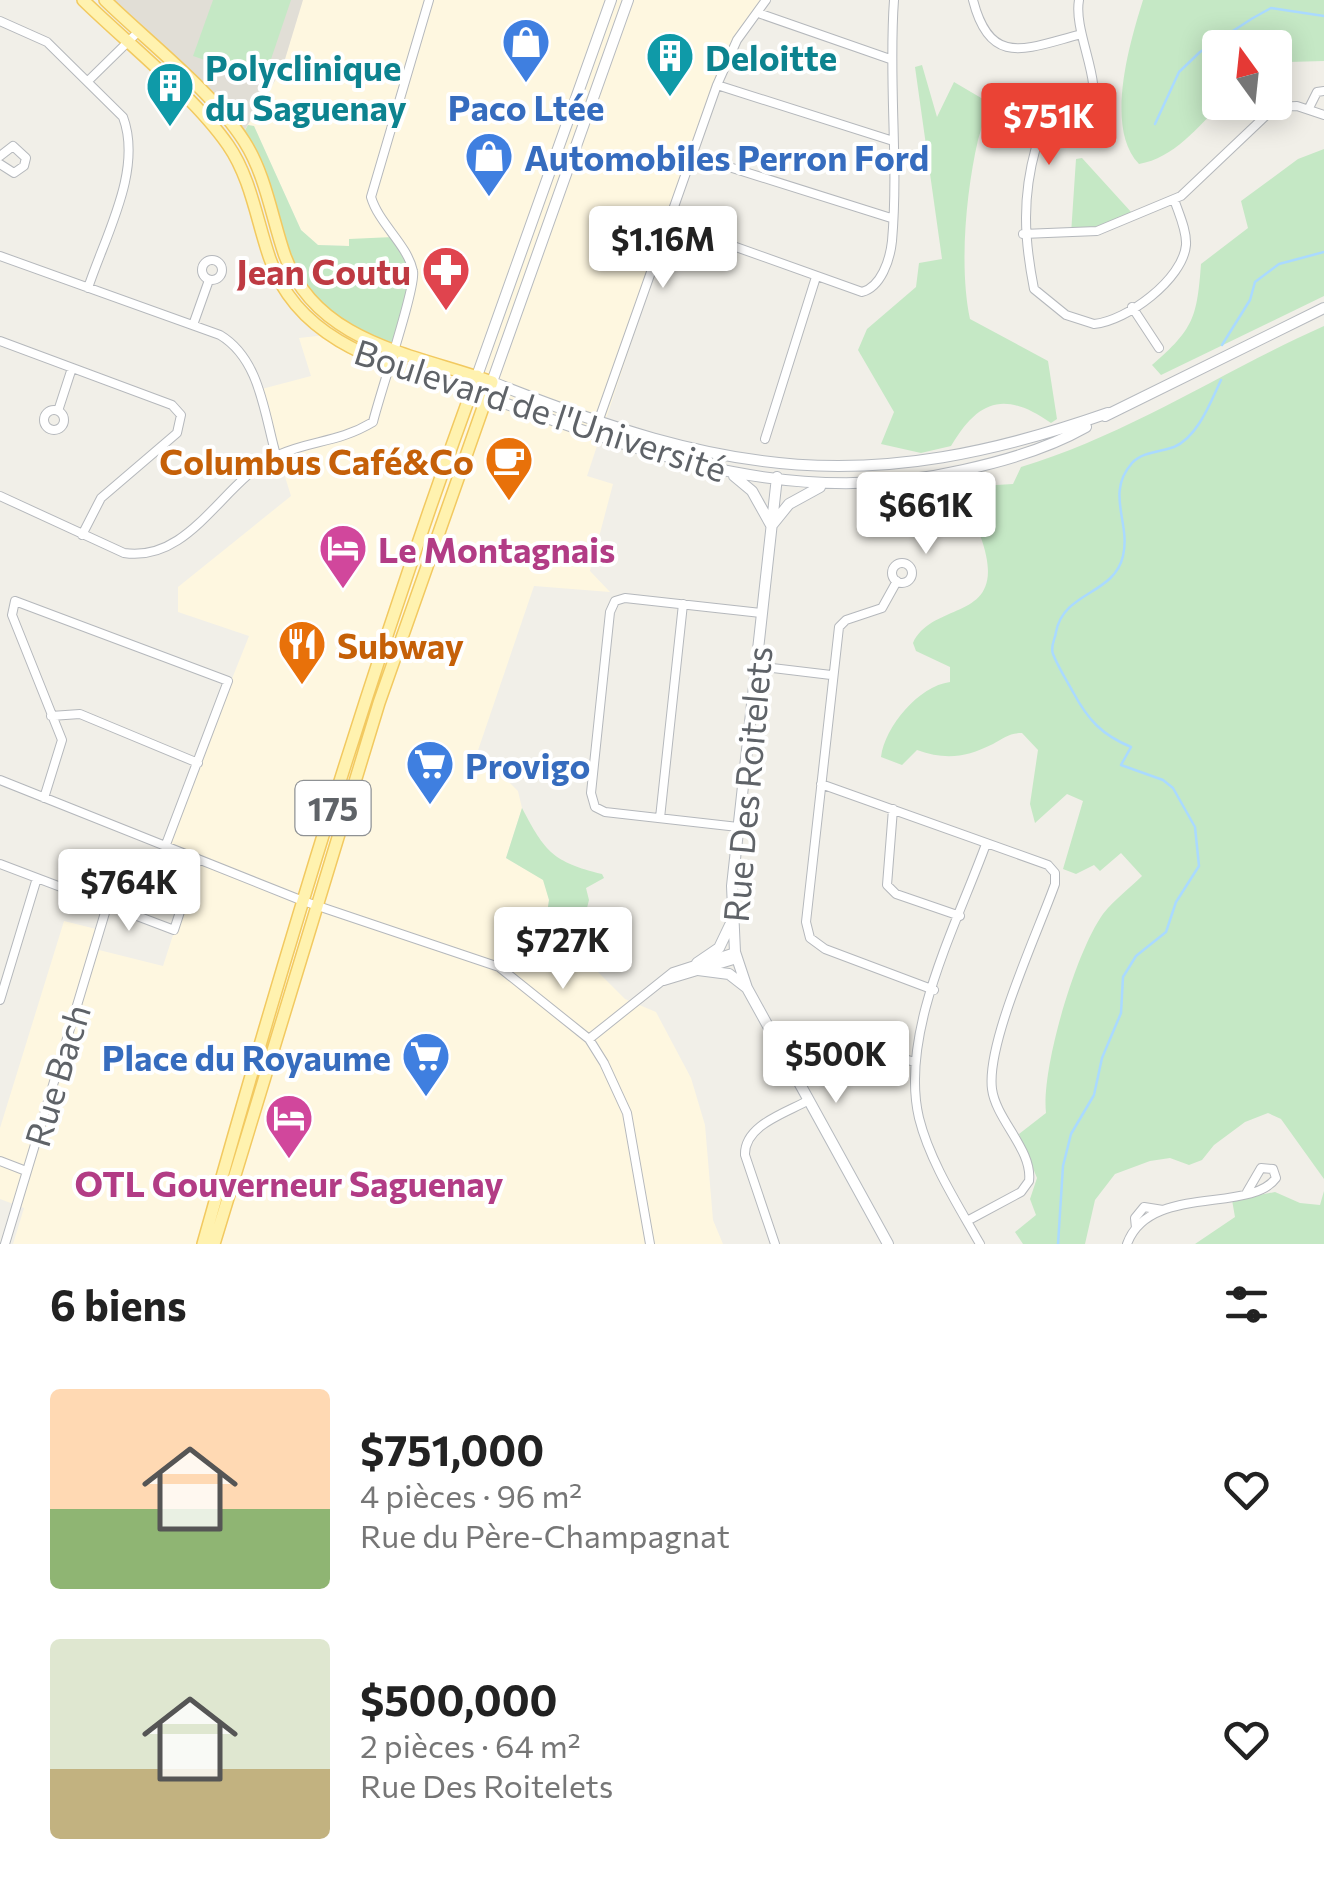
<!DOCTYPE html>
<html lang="fr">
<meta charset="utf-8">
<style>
:root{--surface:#fff;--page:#f2f2f2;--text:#222;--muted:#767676;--accent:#ea4335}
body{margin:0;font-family:Commissioner,sans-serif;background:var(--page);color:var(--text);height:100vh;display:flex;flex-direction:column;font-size:38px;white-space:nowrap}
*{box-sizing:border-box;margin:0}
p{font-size:32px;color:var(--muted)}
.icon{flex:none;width:55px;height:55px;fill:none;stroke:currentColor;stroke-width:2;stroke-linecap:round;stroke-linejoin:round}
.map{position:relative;height:1244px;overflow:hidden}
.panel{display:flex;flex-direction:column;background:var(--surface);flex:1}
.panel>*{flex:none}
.needle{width:65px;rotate:345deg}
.fabs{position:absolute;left:1202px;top:30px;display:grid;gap:20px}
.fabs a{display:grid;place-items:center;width:90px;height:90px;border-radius:10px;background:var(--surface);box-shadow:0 5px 25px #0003;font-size:50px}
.price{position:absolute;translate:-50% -85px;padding:0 22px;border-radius:10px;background:#fff;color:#222;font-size:32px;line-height:65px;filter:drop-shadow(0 2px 5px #0008)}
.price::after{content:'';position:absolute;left:50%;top:60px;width:30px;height:22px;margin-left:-15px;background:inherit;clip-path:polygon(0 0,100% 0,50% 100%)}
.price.selected{background:var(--accent);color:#fff}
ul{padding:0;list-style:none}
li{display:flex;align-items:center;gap:30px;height:250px;padding:0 50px}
li span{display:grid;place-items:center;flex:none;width:280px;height:200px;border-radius:10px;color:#555}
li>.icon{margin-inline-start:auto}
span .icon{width:120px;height:120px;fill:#fffc;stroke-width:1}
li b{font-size:42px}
h2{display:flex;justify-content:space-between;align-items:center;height:120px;padding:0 50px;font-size:42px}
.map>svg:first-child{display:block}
.commercial{fill:#fef7e0}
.education{fill:#e1ded6}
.green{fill:#c5e8c5}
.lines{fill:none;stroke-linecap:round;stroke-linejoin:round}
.stream{stroke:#aadaff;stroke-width:2.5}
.street-casing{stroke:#b5b8bc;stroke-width:10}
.secondary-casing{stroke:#b6babf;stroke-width:12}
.primary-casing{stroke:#f2c960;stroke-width:14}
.street{stroke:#fff;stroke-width:8}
.secondary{stroke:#fff;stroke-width:10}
.primary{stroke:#fff2af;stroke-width:11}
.labels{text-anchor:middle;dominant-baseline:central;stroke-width:8;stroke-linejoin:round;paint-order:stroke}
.shield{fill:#fff;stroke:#8f9295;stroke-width:2.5}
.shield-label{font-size:32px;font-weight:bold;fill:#5f6368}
.culture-label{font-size:35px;font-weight:bold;fill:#0d838f;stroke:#fff;text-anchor:start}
.shop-label{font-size:35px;font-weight:bold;fill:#366cbe;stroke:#fff;text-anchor:start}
.health-label{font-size:35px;font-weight:bold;fill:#be3a42;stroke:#fff;text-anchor:end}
.street-label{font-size:35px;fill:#5f6368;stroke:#fff}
.food-label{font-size:35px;font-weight:bold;fill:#c56008;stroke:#fff;text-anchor:end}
.hotel-label{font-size:35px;font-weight:bold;fill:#b23c85;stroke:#fff;text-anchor:start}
</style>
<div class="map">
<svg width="1324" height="1244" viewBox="0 0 1324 1244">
<rect width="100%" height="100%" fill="#f1efe8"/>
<!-- commercial -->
<path class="commercial" d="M302,0H766L737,40L717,85L587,476L613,484L590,571L610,592L534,586L472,768L506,779L518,791L522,808L506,858L544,880L549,900L546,920L610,957L597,971L625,999L656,1012L691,1078L705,1125L713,1220L723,1244H13L24,1208L0,1199V1128L64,921L100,930L95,949L163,966L197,861L165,847L249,636L178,612V587L291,496L258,390L311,376L299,338L326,335L387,362L392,349L385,239H350V246L318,245L301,230L254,126L248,125L282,69Z"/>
<!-- education -->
<path class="education" d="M110,0H303L282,69L241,136Z"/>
<!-- green -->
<path class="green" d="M213,0H291L264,80L193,56Z
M1143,0H1324V61L1288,62L1275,68V48H1220L1222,103C1198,127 1174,158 1139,164C1104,128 1130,42 1143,0Z
M922,65L937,117L954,82L988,102C986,116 982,126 978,140C966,192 959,268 970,319L1048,361L1057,419L1051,423C1005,391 979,399 951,446L921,453L881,444L894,412L858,350L867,329L916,287L919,263L942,259L915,67Z
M248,125L254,126L301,230L318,245L349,246V239L393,237C426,287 410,297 392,349L372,342L303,290L241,137Z
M1324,149V296L1161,375L1152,365C1194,329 1197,317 1201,264L1248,228L1241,201L1298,159Z
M1082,158L1132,213L1097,231L1071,234L1076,159Z
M1324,326V1179L1281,1119L1268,1113L1245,1122L1214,1145L1202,1160L1189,1165L1170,1158L1150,1161L1115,1174L1095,1200L1085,1244H1023L1015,1232L1036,1215L1030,1199L1037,1178L1019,1134L1046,1113C1041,1068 1076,951 1103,914C1114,900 1130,888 1142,876L1121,853L1100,871L1094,865L1076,874L1063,869L1083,801L1067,794L1035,823L1030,804L1038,750L1022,733C1009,733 1004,738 993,744C965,758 945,760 917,750L902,765L881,757C885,726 919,686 950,682V667L916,651L913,643C934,598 1013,625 980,535L969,530L938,533L916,510L875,502L880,492L1013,484L1021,467C1128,435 1223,371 1324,326Z
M522,808C545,852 553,862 602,874L604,878L586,888L589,900L579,939L546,920L549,900L543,880L506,858Z
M1324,1191V1244H1195L1235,1217L1232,1200L1275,1192L1300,1203L1320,1205Z"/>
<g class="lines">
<!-- stream -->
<path class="stream" d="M1155,124L1179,72L1200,52L1253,18L1271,8L1324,16
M1222,345L1250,300L1255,282L1279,264L1324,252
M1058,1244L1063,1166L1071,1134L1094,1095L1102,1058L1121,1013L1123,977L1136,956L1166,932L1176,902L1199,866L1195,827L1173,788L1163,780L1121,765L1131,747C1102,735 1088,720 1073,692C1066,679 1059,669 1053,654C1050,646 1055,640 1056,632C1064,591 1114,595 1123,556C1131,522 1105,494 1132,463C1142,452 1160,452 1174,447C1198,437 1211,401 1221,380"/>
<!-- street casing -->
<g class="street-casing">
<path id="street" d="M973,0C990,67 1025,49 1078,35
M1079,0C1073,33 1105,85 1089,110C1079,125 1051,137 1036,147C1022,197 1024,238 1034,289L1066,315L1094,324C1127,321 1183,279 1186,245C1187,230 1178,212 1174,199
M761,14L890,59
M0,21L47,42L123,117C143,170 105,236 88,288
M88,81L138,32
M717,85L890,140
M1309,108L1317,92L1324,91
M691,155L891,218
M0,156L13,146L26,158L24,166L14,173L0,164
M666,222L862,292C881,287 890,260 892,241C899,162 888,80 894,0
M1023,234L1097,231L1181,196L1275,107L1297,106L1324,115
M0,256L220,335C260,359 264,413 276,455
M202 270a10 10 0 1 1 20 0a10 10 0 1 1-20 0Z
M1132,307L1159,348
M193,325L209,280
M0,341L172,405L181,415L177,433L101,498L82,535
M44 420a10 10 0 1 1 20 0a10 10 0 1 1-20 0Z
M58,411L72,368
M597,425L717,85L737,40L766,0
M765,439L816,277
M0,496L124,553C192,563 223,479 278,455C311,440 338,443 373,422C379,396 417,285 413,271C407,244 379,224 371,197L429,0
M892 573a10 10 0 1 1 20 0a10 10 0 1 1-20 0Z
M897,581L882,608L846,620L839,627L806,922L810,938L825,949L934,990
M755,666L831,675
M51,716L80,714L198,763
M0,780L303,901L499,967L589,1039L604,1063L627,1113L650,1244
M821,784L1048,865L1055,873V884C1038,932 986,1043 992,1089C996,1120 1033,1150 1029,1181L1021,1192L967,1221
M44,798L62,740L12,615L15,601L228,681L165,847
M893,809L887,885L896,894L960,916
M660,818L683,604
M738,827L605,812L595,807L591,793L610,612L615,601L625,598L761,613
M0,864L174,930L197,860
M664,981L737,959
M0,1000L37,878
M589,1039L673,972L735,952
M783,1052L827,1033L914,1062
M0,1161L26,1171
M1136,1228L1135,1218L1144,1207L1163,1210
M5,1244L107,906
M775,1244L745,1155C744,1125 786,1113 809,1100
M980,1244C958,1205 930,1162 919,1118C899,1033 957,924 986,844
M1127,1244C1149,1183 1250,1214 1276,1178L1273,1169L1261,1168L1247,1192"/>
</g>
<!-- secondary casing -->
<g class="secondary-casing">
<path id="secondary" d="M628,0L492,382C728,476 865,498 1108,413
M477,376L611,0
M487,397C646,453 791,510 963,470C1005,461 1049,448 1086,427
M1105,416L1324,308
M734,476L752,491L771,525
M777,477L732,886L735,952L747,988L888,1244
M772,525L789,504L820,487
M697,963L719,948L730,925
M698,970L729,974L747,988"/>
</g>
<!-- primary casing -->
<g class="primary-casing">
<path id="primary" d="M83,0C127,43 194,96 228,145C251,178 257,222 270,259C301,349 398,366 478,394
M105,0C148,42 212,91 244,141C266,175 272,219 285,256C317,344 415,354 492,382L379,703L214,1244
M203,1244C285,952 373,661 477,376"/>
</g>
<!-- street -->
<use href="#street" class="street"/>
<!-- secondary -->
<use href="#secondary" class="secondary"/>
<!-- primary -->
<use href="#primary" class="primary"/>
</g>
<!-- icons -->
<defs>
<g id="shop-pin" transform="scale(2.5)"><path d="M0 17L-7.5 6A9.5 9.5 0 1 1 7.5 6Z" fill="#3f7fe0" stroke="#fff"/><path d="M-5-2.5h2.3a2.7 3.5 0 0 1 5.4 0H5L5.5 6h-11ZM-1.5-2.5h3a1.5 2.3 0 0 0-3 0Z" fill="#fff"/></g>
<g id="building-pin" transform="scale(2.5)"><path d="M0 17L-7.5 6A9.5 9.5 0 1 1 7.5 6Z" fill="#0f9aa8" stroke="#fff"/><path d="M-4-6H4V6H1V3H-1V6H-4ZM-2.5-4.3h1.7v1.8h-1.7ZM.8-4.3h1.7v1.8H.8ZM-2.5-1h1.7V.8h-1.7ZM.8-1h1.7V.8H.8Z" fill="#fff"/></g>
<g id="pharmacy-pin" transform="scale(2.5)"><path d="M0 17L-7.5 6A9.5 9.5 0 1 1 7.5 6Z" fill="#e0444e" stroke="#fff"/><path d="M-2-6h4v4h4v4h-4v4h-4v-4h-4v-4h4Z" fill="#fff"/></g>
<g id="cafe-pin" transform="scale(2.5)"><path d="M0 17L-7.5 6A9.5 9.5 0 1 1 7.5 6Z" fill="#e8710a" stroke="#fff"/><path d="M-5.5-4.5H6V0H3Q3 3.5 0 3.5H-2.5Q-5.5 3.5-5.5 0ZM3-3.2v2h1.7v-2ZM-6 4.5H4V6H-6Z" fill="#fff"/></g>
<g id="hotel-pin" transform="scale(2.5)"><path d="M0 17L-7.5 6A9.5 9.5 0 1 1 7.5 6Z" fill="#d1479c" stroke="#fff"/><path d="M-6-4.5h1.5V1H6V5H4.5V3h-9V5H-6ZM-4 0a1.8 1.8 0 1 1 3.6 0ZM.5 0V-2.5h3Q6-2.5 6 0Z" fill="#fff"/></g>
<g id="restaurant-pin" transform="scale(2.5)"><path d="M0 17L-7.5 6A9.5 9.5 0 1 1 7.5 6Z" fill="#e8710a" stroke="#fff"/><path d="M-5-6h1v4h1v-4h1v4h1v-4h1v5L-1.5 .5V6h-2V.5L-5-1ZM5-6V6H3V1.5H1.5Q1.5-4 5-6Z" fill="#fff"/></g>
<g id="supermarket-pin" transform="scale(2.5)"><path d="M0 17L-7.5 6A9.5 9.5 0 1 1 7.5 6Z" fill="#3f7fe0" stroke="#fff"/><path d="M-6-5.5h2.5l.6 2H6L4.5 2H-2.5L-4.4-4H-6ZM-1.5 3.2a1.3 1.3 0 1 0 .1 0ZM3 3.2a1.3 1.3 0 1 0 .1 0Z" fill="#fff"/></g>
</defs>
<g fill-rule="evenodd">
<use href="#shop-pin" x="526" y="42"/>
<use href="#building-pin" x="670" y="56"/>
<use href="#building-pin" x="170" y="86"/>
<use href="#shop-pin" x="489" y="156"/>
<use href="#pharmacy-pin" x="446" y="270"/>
<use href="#cafe-pin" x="509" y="460"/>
<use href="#hotel-pin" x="343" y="548"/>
<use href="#restaurant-pin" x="302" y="644"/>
<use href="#supermarket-pin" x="430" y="764"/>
<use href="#supermarket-pin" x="426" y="1056"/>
<use href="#hotel-pin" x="289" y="1118"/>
</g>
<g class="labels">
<!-- shield labels -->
<rect class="shield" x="295.5" y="781" width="75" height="54" rx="8"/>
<g class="shield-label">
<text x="333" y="808">175</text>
</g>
<!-- culture labels -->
<g class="culture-label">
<text x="705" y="56">Deloitte</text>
<text x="205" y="66">Polyclinique<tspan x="205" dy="40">du Saguenay</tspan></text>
</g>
<!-- shop labels -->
<g class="shop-label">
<text x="526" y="106" text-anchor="middle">Paco Ltée</text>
<text x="524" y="156">Automobiles Perron Ford</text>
<text x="465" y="764">Provigo</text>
<text x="391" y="1056" text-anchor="end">Place du Royaume</text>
</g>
<!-- health labels -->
<g class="health-label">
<text x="411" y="270">Jean Coutu</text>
</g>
<!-- street labels -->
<g class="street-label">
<text transform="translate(541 409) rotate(18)">Boulevard de l'Université</text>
<text transform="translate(746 784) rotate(-85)">Rue Des Roitelets</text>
<text transform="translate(56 1075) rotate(-73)">Rue Bach</text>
</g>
<!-- food labels -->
<g class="food-label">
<text x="474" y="460">Columbus Café&amp;Co</text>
<text x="337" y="644" text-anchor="start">Subway</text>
</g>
<!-- hotel labels -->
<g class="hotel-label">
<text x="378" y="548">Le Montagnais</text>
<text x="289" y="1182" text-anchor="middle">OTL Gouverneur Saguenay</text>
</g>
</g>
</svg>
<div class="fabs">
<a><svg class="needle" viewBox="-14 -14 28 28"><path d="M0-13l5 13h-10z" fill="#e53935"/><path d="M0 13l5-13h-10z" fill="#767676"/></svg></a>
</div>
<b class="price selected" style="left:1049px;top:168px">$751K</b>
<b class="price" style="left:663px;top:291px">$1.16M</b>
<b class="price" style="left:926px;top:557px">$661K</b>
<b class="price" style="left:129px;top:934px">$764K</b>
<b class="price" style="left:563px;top:992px">$727K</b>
<b class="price" style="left:836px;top:1106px">$500K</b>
</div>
<section class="panel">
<h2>6 biens<svg class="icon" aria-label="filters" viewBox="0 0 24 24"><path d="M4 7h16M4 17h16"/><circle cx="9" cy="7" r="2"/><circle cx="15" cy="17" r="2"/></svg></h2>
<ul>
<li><span style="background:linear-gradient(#ffd9b3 60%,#8fb573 0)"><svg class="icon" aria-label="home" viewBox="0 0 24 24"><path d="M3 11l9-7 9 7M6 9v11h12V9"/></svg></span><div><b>$751,000</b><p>4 pièces · 96 m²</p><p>Rue du Père-Champagnat</p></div><svg class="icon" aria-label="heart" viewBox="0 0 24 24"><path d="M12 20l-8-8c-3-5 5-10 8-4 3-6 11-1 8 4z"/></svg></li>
<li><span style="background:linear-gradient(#dfe7d0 65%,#c2b280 0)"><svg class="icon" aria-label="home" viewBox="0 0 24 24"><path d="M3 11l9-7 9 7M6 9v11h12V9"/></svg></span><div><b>$500,000</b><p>2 pièces · 64 m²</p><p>Rue Des Roitelets</p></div><svg class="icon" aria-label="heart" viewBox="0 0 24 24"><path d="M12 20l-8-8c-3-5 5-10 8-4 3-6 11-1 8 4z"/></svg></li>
</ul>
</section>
